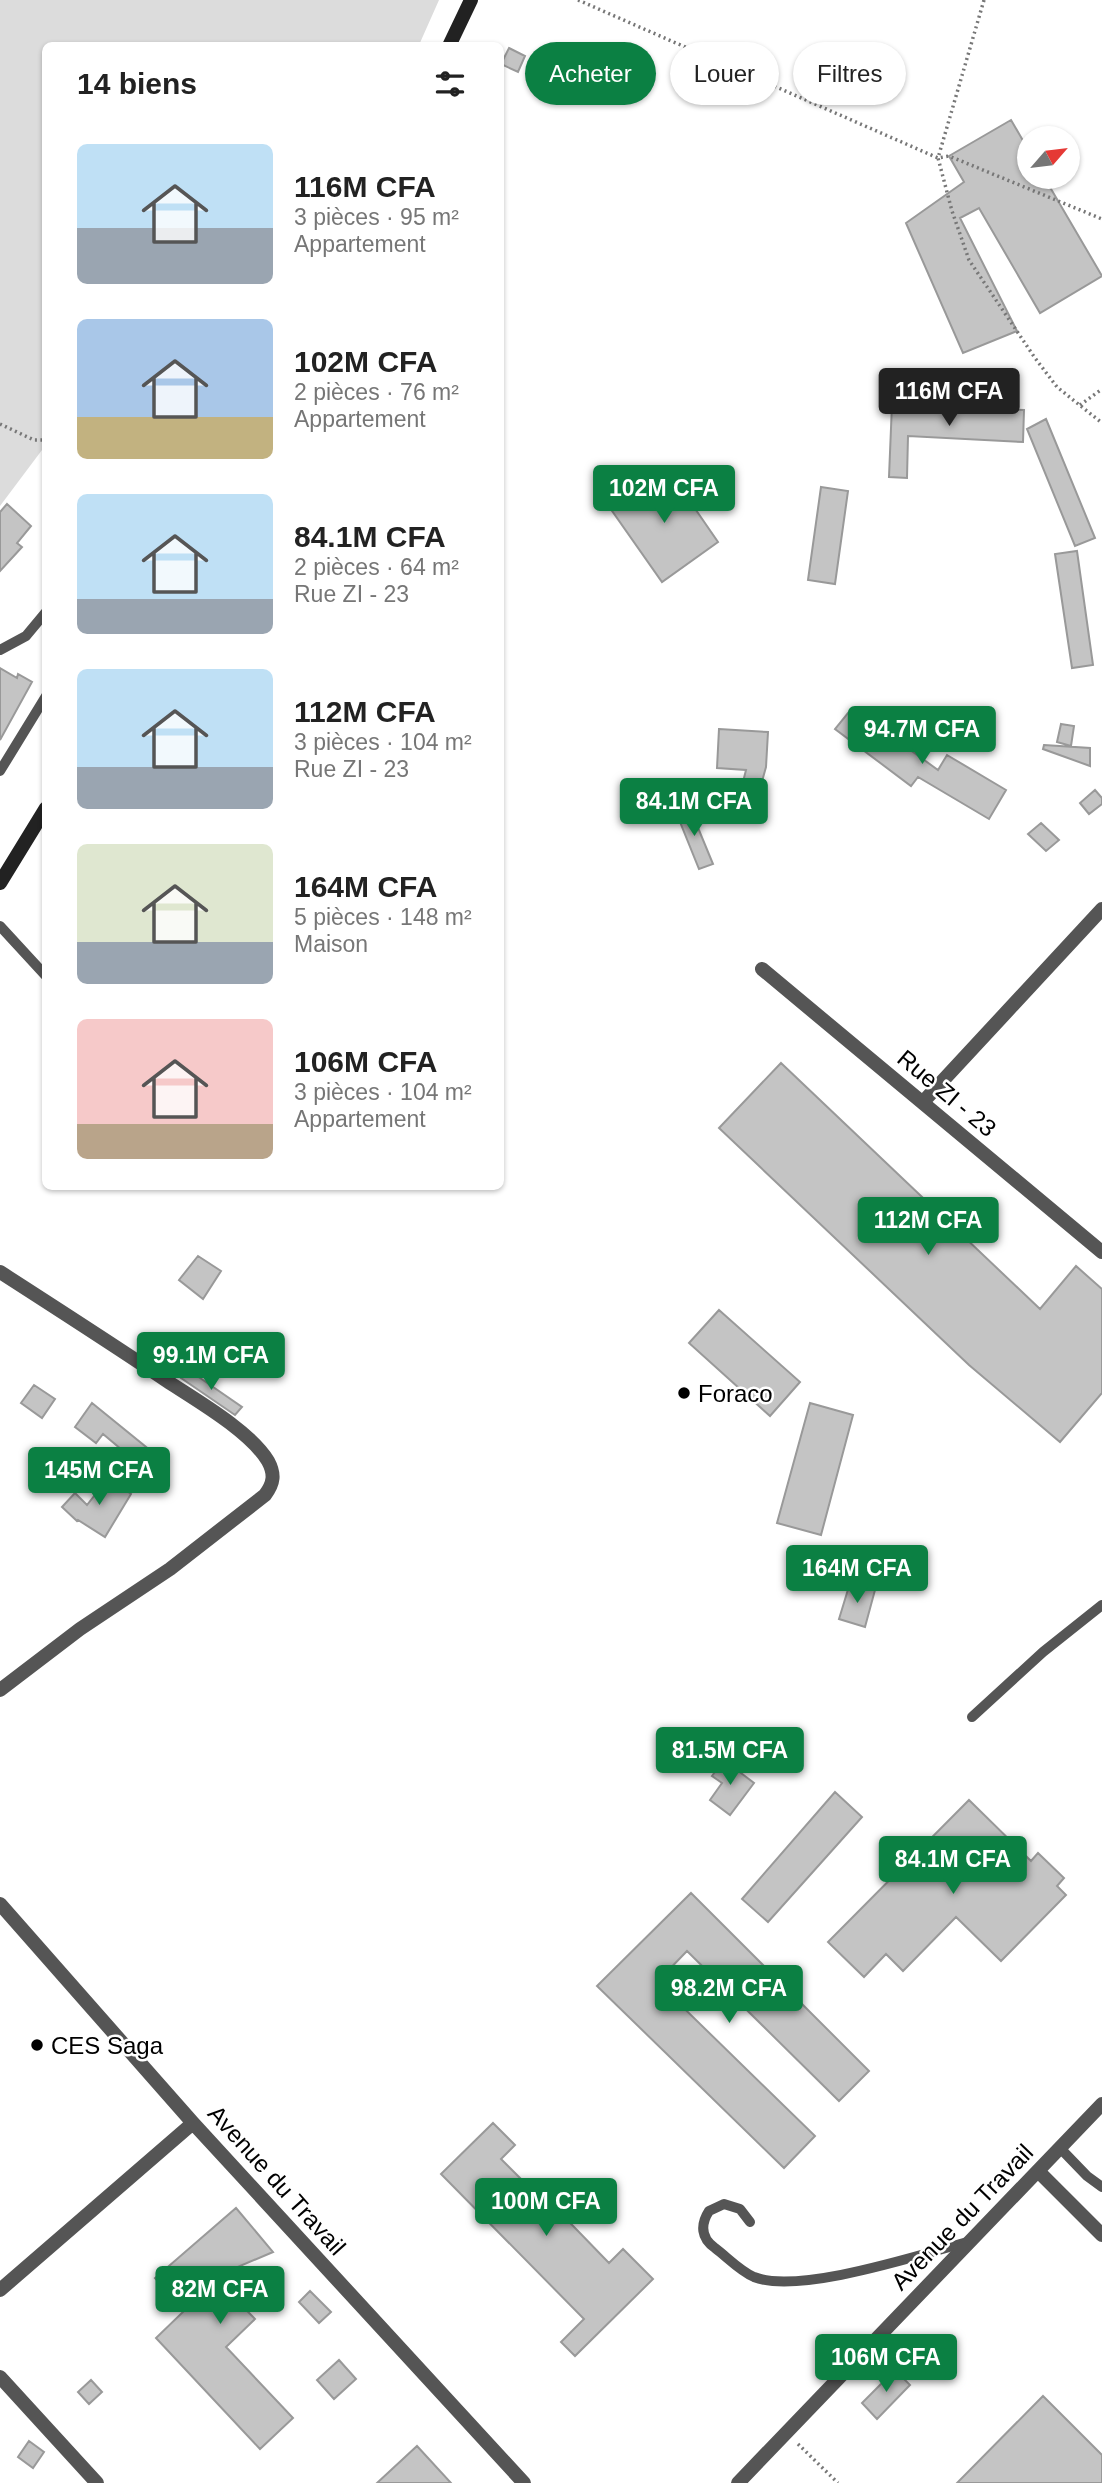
<!DOCTYPE html>
<html lang="fr">
<meta charset="utf-8">
<style>
:root{--surface:#fff;--page:#f6f6f6;--text:#222;--muted:#767676;--accent:#0b8043}
body{margin:0;font-family:Helvetica,sans-serif;background:var(--page);color:var(--text);height:100vh;display:flex;flex-direction:column;font-size:26px;white-space:nowrap}
*{box-sizing:border-box;margin:0}
p{font-size:23px;color:var(--muted)}
.icon{flex:none;width:38px;height:38px;fill:none;stroke:currentColor;stroke-width:2;stroke-linecap:round;stroke-linejoin:round}
.map{position:relative;flex:1;overflow:hidden}
.details{position:absolute;left:42px;top:42px;width:462px;height:1148px;display:flex;flex-direction:column;background:var(--surface);border-radius:10px;box-shadow:0 2px 5px #0004}
.details>*{flex:none}
.guide{position:absolute;left:525px;top:42px;width:471px;height:63px;display:flex;gap:14px}
.needle{width:46px;rotate:62deg}
.tools{position:absolute;left:1017px;top:126px;display:grid;gap:14px}
.tools a{display:grid;place-items:center;width:63px;height:63px;border-radius:50%;background:var(--surface);box-shadow:0 2px 5px #0004;font-size:35px}
.price{position:absolute;translate:-50% -60px;padding:0 16px;border-radius:7px;background:var(--accent);color:#fff;font-size:23px;line-height:46px;filter:drop-shadow(0 2px 4px #0008)}
.price::after{content:'';position:absolute;left:50%;top:42px;width:21px;height:16px;margin-left:-10px;background:inherit;clip-path:polygon(0 0,100% 0,50% 100%)}
.price.selected{background:#222;color:#fff}
ul{padding:0;list-style:none}
li{display:flex;align-items:center;gap:21px;height:175px;padding:0 35px}
li span{display:grid;place-items:center;flex:none;width:196px;height:140px;border-radius:10px;color:#555}
li>.icon{margin-inline-start:auto}
span .icon{width:84px;height:84px;fill:#fffc;stroke-width:1}
li b{font-size:30px}
h2{display:flex;justify-content:space-between;align-items:center;height:84px;padding:0 35px;font-size:30px}
.chip{padding:0 24px;border-radius:32px;background:var(--surface);box-shadow:0 2px 5px #0004;font-size:24px;line-height:63px}
.chip.selected{background:var(--accent);color:#fff}
.map>svg:first-child{display:block}
.green{fill:#dcdcdc}
.building{fill:#c4c4c4;stroke:#999;stroke-width:2}
.lines{fill:none;stroke-linecap:round;stroke-linejoin:round}
.path{stroke:#777;stroke-width:3.5;stroke-dasharray:2 3.5;stroke-linecap:butt}
.service{stroke:#555;stroke-width:10}
.minor{stroke:#555;stroke-width:14}
.secondary{stroke:#222;stroke-width:14}
.poi-dot{fill:#000;stroke:#fff;stroke-width:2.5}
.labels{text-anchor:middle;dominant-baseline:central;stroke-width:5;stroke-linejoin:round;paint-order:stroke}
.street-label{font-size:24px;fill:#000;stroke:#fff}
.poi-label{font-size:24px;fill:#000;stroke:#fff;text-anchor:start}
</style>
<div class="map">
<svg width="1102" height="2483" viewBox="0 0 1102 2483">
<rect width="100%" height="100%" fill="#fff"/>
<!-- green -->
<path class="green" d="M0,0H439L419,45L46,46L45,446L0,506Z"/>
<!-- building -->
<path class="building" d="M509,48L525,56L518,72L501,64Z
M1011,120L1029,151V177H1044L1102,276L1040,313L979,208L960,218L1017,331L963,353L906,223L964,182L949,156Z
M892,404L1024,410L1023,442L908,436L907,478L889,477Z
M1046,419L1095,538L1075,546L1027,429Z
M667,468L718,542L662,582L610,508Z
M821,487L848,491L835,584L808,580Z
M7,504L31,526L17,543L22,547L0,571V512Z
M1077,551L1093,665L1072,668L1055,554Z
M0,668L17,678L18,674L32,682L0,740Z
M852,708L938,770L947,755L1006,790L989,819L918,777L911,786L835,729Z
M1061,724L1074,726L1071,746L1057,742Z
M719,729L768,732L766,767L757,799L740,794L746,770L717,768Z
M1044,745L1090,748V766L1043,749Z
M1095,790L1102,798V804L1089,814L1080,803Z
M689,806L713,864L699,869L676,812Z
M1041,823L1059,840L1046,851L1028,834Z
M781,1063L1040,1309L1076,1266L1102,1289V1393L1060,1442L969,1365L719,1128Z
M198,1256L221,1271L203,1299L179,1280Z
M719,1310L800,1382L770,1416L689,1343Z
M187,1369L242,1407L235,1415L181,1378Z
M34,1385L55,1399L42,1418L21,1403Z
M92,1403L151,1451L140,1465L103,1434L96,1443L75,1427Z
M810,1403L853,1415L821,1535L777,1523Z
M109,1477L131,1494L105,1537L78,1520L77,1521L62,1507L75,1493L87,1505Z
M800,1563L814,1575L803,1589L788,1577Z
M850,1583L875,1590L865,1627L839,1619Z
M724,1760L754,1783L730,1815L710,1800L722,1783L712,1776Z
M835,1792L862,1817L768,1922L742,1899Z
M969,1800L1031,1861L1038,1853L1064,1878L1057,1886L1066,1895L1001,1961L956,1917L903,1971L886,1954L864,1977L828,1942Z
M691,1893L869,2071L839,2101L687,1951L657,1982L815,2136L784,2168L597,1986Z
M493,2123L515,2145L501,2159L541,2199L544,2196L609,2263L623,2249L653,2279L575,2356L561,2342L584,2319L441,2174Z
M236,2208L273,2252L214,2277L255,2319L226,2347L293,2418L260,2449L156,2338L184,2311L155,2278Z
M310,2291L331,2312L319,2323L299,2302Z
M339,2360L356,2379L334,2399L317,2380Z
M895,2370L910,2385L877,2419L862,2403Z
M91,2380L102,2392L89,2404L78,2392Z
M1043,2396L1102,2455V2483H957Z
M29,2441L44,2452L33,2468L18,2457Z
M417,2446L451,2483H377Z"/>
<g class="lines">
<!-- path -->
<path class="path" d="M578,0L938,158L949,156L1102,219
M984,0L938,158L952,211L969,260L1035,358L1057,387L1102,423
M1080,405L1102,389
M0,424L34,440H46
M798,2444L838,2483"/>
<!-- service -->
<path class="service" d="M0,650L26,636L46,612
M0,771L46,696
M0,926L46,976
M972,1717L1043,1652L1102,1605
M1060,2148L1087,2176L1102,2187
M750,2222L740,2209L724,2204L709,2211C700,2225 701,2238 715,2248C727,2257 740,2271 754,2277C799,2295 922,2254 971,2241"/>
<!-- minor -->
<path class="minor" d="M762,969L1102,1252
M923,1102L1102,909
M0,1272C56,1308 112,1344 167,1381C196,1400 250,1431 268,1461C275,1474 274,1483 265,1495L170,1569L80,1629L0,1690
M0,1904L193,2123L524,2483
M1038,2171L1102,2235
M0,2290L193,2123
M0,2377L97,2483
M738,2483L1102,2104"/>
<!-- secondary -->
<path class="secondary" d="M449,46L471,0
M0,883L46,808"/>
</g>
<!-- markers -->
<g class="poi-dot">
<circle cx="684" cy="1393" r="7"/>
<circle cx="37" cy="2045" r="7"/>
</g>
<g class="labels">
<!-- street labels -->
<g class="street-label">
<text transform="translate(947 1093) rotate(40)">Rue ZI - 23</text>
<text transform="translate(277 2180) rotate(48)">Avenue du Travail</text>
<text transform="translate(962 2217) rotate(-46)">Avenue du Travail</text>
</g>
<!-- poi labels -->
<g class="poi-label">
<text x="698" y="1393">Foraco</text>
<text x="51" y="2045">CES Saga</text>
</g>
</g>
</svg>
<div class="tools">
<a><svg class="needle" viewBox="-14 -14 28 28"><path d="M0-13l5 13h-10z" fill="#e53935"/><path d="M0 13l5-13h-10z" fill="#767676"/></svg></a>
</div>
<b class="price selected" style="left:949px;top:428px">116M CFA</b>
<b class="price" style="left:664px;top:525px">102M CFA</b>
<b class="price" style="left:922px;top:766px">94.7M CFA</b>
<b class="price" style="left:694px;top:838px">84.1M CFA</b>
<b class="price" style="left:928px;top:1257px">112M CFA</b>
<b class="price" style="left:211px;top:1392px">99.1M CFA</b>
<b class="price" style="left:99px;top:1507px">145M CFA</b>
<b class="price" style="left:857px;top:1605px">164M CFA</b>
<b class="price" style="left:730px;top:1787px">81.5M CFA</b>
<b class="price" style="left:953px;top:1896px">84.1M CFA</b>
<b class="price" style="left:729px;top:2025px">98.2M CFA</b>
<b class="price" style="left:546px;top:2238px">100M CFA</b>
<b class="price" style="left:220px;top:2326px">82M CFA</b>
<b class="price" style="left:886px;top:2394px">106M CFA</b>
<div class="guide">
<a class="chip selected">Acheter</a>
<a class="chip">Louer</a>
<a class="chip">Filtres</a>
</div>
<section class="details">
<h2>14 biens<svg class="icon" aria-label="filters" viewBox="0 0 24 24"><path d="M4 7h16M4 17h16"/><circle cx="9" cy="7" r="2"/><circle cx="15" cy="17" r="2"/></svg></h2>
<ul>
<li><span style="background:linear-gradient(#bfe0f5 60%,#9aa5b1 0)"><svg class="icon" aria-label="home" viewBox="0 0 24 24"><path d="M3 11l9-7 9 7M6 9v11h12V9"/></svg></span><div><b>116M CFA</b><p>3 pièces · 95 m²</p><p>Appartement</p></div></li>
<li><span style="background:linear-gradient(#a9c7e8 70%,#c2b280 0)"><svg class="icon" aria-label="home" viewBox="0 0 24 24"><path d="M3 11l9-7 9 7M6 9v11h12V9"/></svg></span><div><b>102M CFA</b><p>2 pièces · 76 m²</p><p>Appartement</p></div></li>
<li><span style="background:linear-gradient(#bfe0f5 75%,#9aa5b1 0)"><svg class="icon" aria-label="home" viewBox="0 0 24 24"><path d="M3 11l9-7 9 7M6 9v11h12V9"/></svg></span><div><b>84.1M CFA</b><p>2 pièces · 64 m²</p><p>Rue ZI - 23</p></div></li>
<li><span style="background:linear-gradient(#bfe0f5 70%,#9aa5b1 0)"><svg class="icon" aria-label="home" viewBox="0 0 24 24"><path d="M3 11l9-7 9 7M6 9v11h12V9"/></svg></span><div><b>112M CFA</b><p>3 pièces · 104 m²</p><p>Rue ZI - 23</p></div></li>
<li><span style="background:linear-gradient(#dfe7d0 70%,#9aa5b1 0)"><svg class="icon" aria-label="home" viewBox="0 0 24 24"><path d="M3 11l9-7 9 7M6 9v11h12V9"/></svg></span><div><b>164M CFA</b><p>5 pièces · 148 m²</p><p>Maison</p></div></li>
<li><span style="background:linear-gradient(#f6c9c9 75%,#b9a48a 0)"><svg class="icon" aria-label="home" viewBox="0 0 24 24"><path d="M3 11l9-7 9 7M6 9v11h12V9"/></svg></span><div><b>106M CFA</b><p>3 pièces · 104 m²</p><p>Appartement</p></div></li>
</ul>
</section>
</div>
